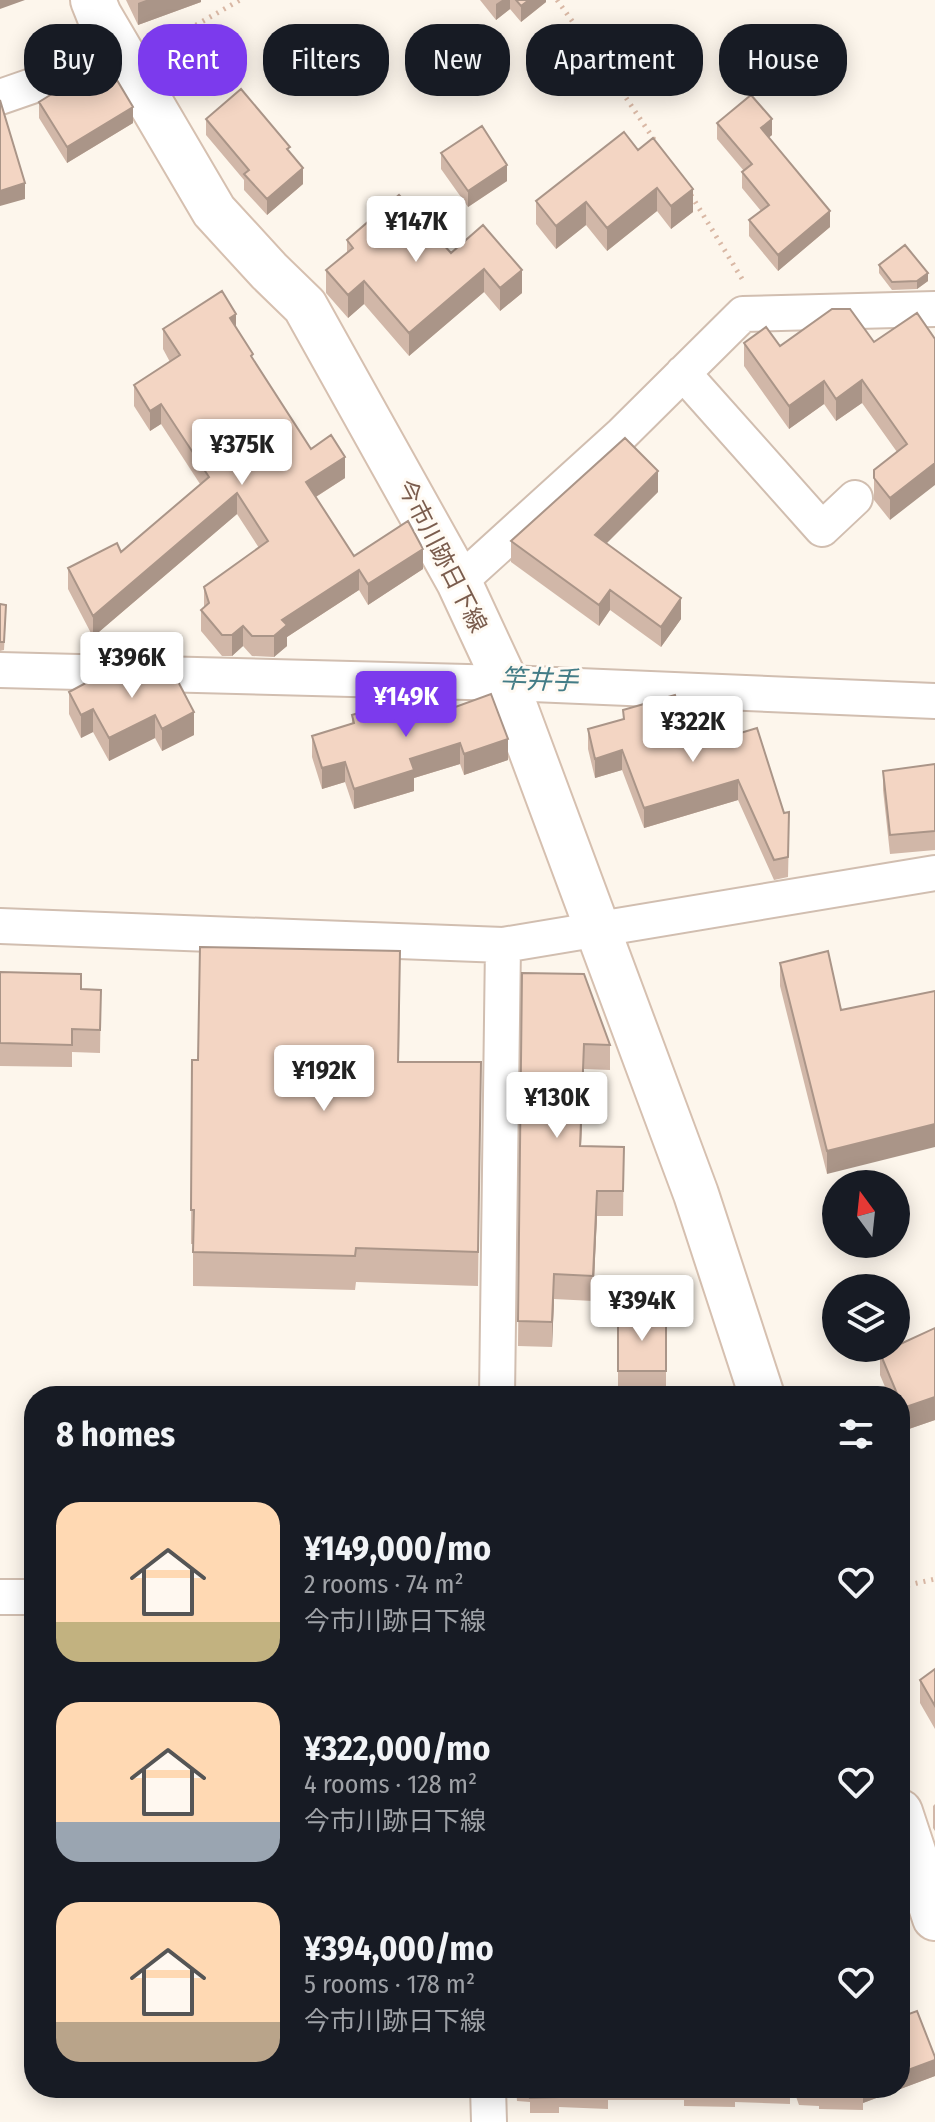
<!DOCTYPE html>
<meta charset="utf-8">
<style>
:root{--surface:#171b24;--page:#242831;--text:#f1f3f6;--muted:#9ea1a6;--accent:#7c3aed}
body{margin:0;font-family:"Fira Sans Condensed","Noto Sans JP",sans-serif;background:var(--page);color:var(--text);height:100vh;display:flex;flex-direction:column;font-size:30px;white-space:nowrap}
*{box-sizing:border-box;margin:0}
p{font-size:26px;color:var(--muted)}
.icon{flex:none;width:44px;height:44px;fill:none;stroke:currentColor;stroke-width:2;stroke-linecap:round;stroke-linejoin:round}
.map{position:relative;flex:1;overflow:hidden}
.panel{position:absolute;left:24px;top:1386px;width:886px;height:712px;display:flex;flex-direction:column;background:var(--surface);border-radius:32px;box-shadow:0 4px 20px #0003}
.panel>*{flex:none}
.guide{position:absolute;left:24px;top:24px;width:888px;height:72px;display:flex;gap:16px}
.needle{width:52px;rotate:345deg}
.controls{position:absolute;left:822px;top:1170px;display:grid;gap:16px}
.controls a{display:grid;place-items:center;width:88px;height:88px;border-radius:50%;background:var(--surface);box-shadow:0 4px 20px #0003;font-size:40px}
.price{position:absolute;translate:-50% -68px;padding:0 18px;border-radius:8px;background:#fff;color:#222;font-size:26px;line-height:52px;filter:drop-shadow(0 2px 4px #0008)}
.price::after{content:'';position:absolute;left:50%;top:48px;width:24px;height:18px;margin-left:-12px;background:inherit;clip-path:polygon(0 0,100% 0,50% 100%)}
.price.current{background:var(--accent);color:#fff}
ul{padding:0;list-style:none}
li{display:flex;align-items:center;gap:24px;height:200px;padding:0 32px}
li span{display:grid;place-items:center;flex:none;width:224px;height:160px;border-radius:24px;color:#555}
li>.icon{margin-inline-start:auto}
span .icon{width:96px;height:96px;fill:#fffc;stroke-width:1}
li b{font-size:34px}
h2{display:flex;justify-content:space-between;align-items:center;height:96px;padding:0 32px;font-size:34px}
.chip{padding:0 28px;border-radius:32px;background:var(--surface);box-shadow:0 4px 20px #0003;font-size:28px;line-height:72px}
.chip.current{background:var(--accent);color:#fff}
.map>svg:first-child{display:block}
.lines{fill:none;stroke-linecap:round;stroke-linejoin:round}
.street-casing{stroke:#d1beb0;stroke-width:38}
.secondary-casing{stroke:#d6c0b0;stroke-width:48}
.path{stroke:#d9b8a5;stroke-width:5;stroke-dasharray:2 6;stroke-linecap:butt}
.street{stroke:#fff;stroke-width:34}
.secondary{stroke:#fff;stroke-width:44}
.wall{fill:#d1b7a8}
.shaded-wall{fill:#aa9588}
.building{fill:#f3d5c3;stroke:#aa9588;stroke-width:2}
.labels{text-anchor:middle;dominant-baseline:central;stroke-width:6;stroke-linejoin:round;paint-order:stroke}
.street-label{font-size:24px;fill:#7a5c4d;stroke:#fffaf3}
.water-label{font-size:26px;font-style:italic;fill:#437c86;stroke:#fffaf3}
</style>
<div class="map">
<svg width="935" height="2122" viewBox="0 0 935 2122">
<rect width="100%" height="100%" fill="#fdf6ec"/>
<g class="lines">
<!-- street casing -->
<g class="street-casing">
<path id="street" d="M0,97L124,54
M683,373L822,529L855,498
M459,582L622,434L743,314L935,309
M0,670L506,683L935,701
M0,926L503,945L935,873
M497,1396L503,945
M0,1597H34
M488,2088L489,2122"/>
</g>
<!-- secondary casing -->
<g class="secondary-casing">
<path id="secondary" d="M93,0L99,15L214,211L269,271L305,306L459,582L506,683L696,1194L762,1396
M900,1812L935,1918"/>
</g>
<!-- path -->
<path class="path" d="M557,0L606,68L657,144
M161,45L240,0
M691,195L744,282
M900,1587L935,1579"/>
<!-- street -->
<use href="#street" class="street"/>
<!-- secondary -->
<use href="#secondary" class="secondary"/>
</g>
<!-- wall -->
<path class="wall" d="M126,0H201V2L138,25Z
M480,0H546V2L521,22L510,9L496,20Z
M39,102L133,123L67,163L39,118Z
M206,119L290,152L303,184L267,215L244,190V180L206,135Z
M717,123L772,135L768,138L830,227L778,271L749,236V220L761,211L742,188V172L744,171L717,139Z
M638,150L693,212L671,229L657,211L607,251L586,225L556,249L536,224V201Z
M441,153L507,181L468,207L441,169Z
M483,225L522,293L500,311L484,292L409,356L364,304L348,318L326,293V270L347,253V240L451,253Z
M879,265L928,281L917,289L892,290L879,273Z
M236,328L253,360L311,449L345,478L316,497L354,556L423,569L368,605L359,590L287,637V646L274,657L252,656L243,646L232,656H222L201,631V610L204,608V587L259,548L237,514L93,637L68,589V568L121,552L200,484L161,424L150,431L134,406V385L170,362L163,349V329Z
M935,339L890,520L874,500V470L897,452L862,403L836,421L824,404L789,429L744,366V343L780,346Z
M658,492L606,543L681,619L661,647L610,610L599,626L511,562V541Z
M0,604L6,613L4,650L0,651Z
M142,682L194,735L162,751L155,738L109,761L93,732L81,738L69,714V692Z
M623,710L688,740L707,743L789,832L788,877L774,880L738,800L644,828L622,770L595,778L588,749V729L623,719Z
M352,715L383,721H417L508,760L464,775L460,764L414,778V791L354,809L345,782L322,789L312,757V736L352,724Z
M935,764V850L890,854L883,790V771Z
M780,963L841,1010L827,1174L780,986Z
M0,972L81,989L101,990L100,1053L72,1052V1067L0,1066Z
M522,973L610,1045V1070L584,1069L581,1146L624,1147L623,1216H597L593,1301L554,1299L552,1347L518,1346Z
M400,985L399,1062H481L478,1286L356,1282L355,1290L193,1286V1244H191L192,1060H198Z
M666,1314V1387H618V1315Z
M935,1328V1420L903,1431L900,1423V1396H889L880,1375V1353Z
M935,1669V1729L920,1703V1680Z
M935,1804V1831L933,1828V1806Z
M909,2014L935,2057V2076L863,2103V2110L819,2109V2106L799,2105L793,2088H900Z
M508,2088H790V2104L735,2102V2107L684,2106V2100H608V2109L559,2107V2113H530V2102L517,2101L516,2089H508Z"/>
<!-- shaded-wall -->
<path class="shaded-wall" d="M0,0H25L0,9Z
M146,0H201V2L138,25V3Z
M502,0H510V9L496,20V4Z
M529,0H546V2L521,22V6Z
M133,107V123L67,163V147Z
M772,119V135L761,144V128Z
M507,165V181L468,207V191Z
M303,168V184L267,215V199Z
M25,183V199L0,206V191Z
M657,188V211L607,251V228Z
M693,189V212L671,229V206Z
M586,202V225L556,249V226Z
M830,211V227L778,271V255Z
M484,269V292L409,356V333Z
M522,270V293L500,311V288Z
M928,273V281L917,289V281Z
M364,281V304L348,318V295Z
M236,314V334L230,318Z
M862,380V403L836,421V399Z
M824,381V404L789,429V406Z
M161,404V424L150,431V411Z
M345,457V478L306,503V482Z
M935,463V485L890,520V498Z
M658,471V492L595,555V535Z
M237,493V514L93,637V616Z
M423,549V569L368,605V584Z
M359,570V590L287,637V646L274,657V636L282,620Z
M610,590V610L599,626V605Z
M681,598V619L661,647V627Z
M243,626V646L232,656V635Z
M93,709V732L81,738V715Z
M194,712V735L162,751V729Z
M155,715V738L109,761V738Z
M508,739V760L464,775V754Z
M460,743V764L414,778V791L354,809V789L410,759Z
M622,750V770L595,778V759Z
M345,762V782L322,789V768Z
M738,780V800L644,828V808Z
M584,1044V1069L580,1171V1146Z
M935,1124V1147L827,1174V1151Z
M597,1191V1216L593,1301V1276Z
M554,1274V1299L552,1347V1322Z
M935,1397V1420L903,1431V1408Z
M935,2060V2076L863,2103V2110V2088H900V2073Z"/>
<!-- building -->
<path class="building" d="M516,0H529L521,6Z
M108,65L133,107L67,147L39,102L89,71Z
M241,89L290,147L287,149L303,168L267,199L244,174L249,170L206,119Z
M751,95L772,119L761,128L830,211L778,255L749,220L769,205L742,172L752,164L717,123Z
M0,100L25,183L0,191Z
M482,126L507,165L468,191L441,153Z
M624,132L638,150L653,138L693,189L671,206L657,188L607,228L586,202L556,226L536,201Z
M399,195L451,253L483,225L522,270L500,288L484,269L409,333L364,281L348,295L326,270L353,248L347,240Z
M905,245L928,273L917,281L892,282L879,265Z
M222,291L236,314L230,318L253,354L251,356L311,449L331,435L345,457L306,482L354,556L408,521L423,549L368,584L359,570L282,620L287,625L274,636H252L243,626L232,635H222L201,610L209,603L204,587L268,541L237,493L93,616L68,568L117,543L121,552L209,477L161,404L150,411L134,385L180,355L163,329Z
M832,309H850L874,342L917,313L935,339V463L890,498L874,478V470L907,444L862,380L836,399L824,381L789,406L744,343L766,327L780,346Z
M625,438L658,471L595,535L681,598L661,627L610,590L599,605L511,541Z
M0,604L6,605L4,642H0Z
M110,670L137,671L142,682L163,671L173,672L194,712L162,729L155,715L109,738L93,709L81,715L69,692Z
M491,694L508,739L464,754L460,743L410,759L414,770L354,789L345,762L322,768L312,736L354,723L352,715L378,707L383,721L414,711L417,721Z
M675,695L688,740L705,734L707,743L757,728L784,813L789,812L788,857L774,860L738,780L644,808L622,750L595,759L588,729L624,719L623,710Z
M935,764V831L890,835L883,771Z
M200,947L400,951L398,1062H481L478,1252L356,1248L355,1256L193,1252L194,1210H191L192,1060H198Z
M828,951L841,1010L935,991V1124L827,1151L780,963Z
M0,972L81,974V989L101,990L100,1030L72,1029V1045L0,1043Z
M522,973L584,974L610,1045L584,1044L580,1146L624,1147L623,1191H597L593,1276L554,1274L552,1322L518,1321Z
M666,1314V1371H618V1315Z
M935,1328V1397L903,1408L900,1400V1396H898L880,1353L891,1348H896V1346Z
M935,1669V1706L920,1680Z
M900,1988L909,2014L917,2011L935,2057V2060L900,2073Z
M531,2088H608V2093L559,2092V2097L530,2098Z
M684,2088H735V2092L684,2091Z
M798,2088H863V2095L819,2094V2090L799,2089Z"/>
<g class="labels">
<!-- street labels -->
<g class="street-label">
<text transform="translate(442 556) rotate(63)">今市川跡日下線</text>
</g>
<!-- water labels -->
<g class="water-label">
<text transform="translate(539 680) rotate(2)">竿井手</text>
</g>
</g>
</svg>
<div class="controls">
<a><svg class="needle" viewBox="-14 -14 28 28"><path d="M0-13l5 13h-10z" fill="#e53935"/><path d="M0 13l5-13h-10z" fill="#9ea1a6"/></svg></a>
<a><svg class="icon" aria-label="layers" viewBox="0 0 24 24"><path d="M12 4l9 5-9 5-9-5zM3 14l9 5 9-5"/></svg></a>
</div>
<b class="price" style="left:416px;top:264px">¥147K</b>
<b class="price" style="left:242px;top:487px">¥375K</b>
<b class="price" style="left:132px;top:700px">¥396K</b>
<b class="price current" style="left:406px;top:739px">¥149K</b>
<b class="price" style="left:693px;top:764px">¥322K</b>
<b class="price" style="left:324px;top:1113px">¥192K</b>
<b class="price" style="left:557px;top:1140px">¥130K</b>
<b class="price" style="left:642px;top:1343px">¥394K</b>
<div class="guide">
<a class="chip">Buy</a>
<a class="chip current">Rent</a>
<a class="chip">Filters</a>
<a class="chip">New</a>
<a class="chip">Apartment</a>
<a class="chip">House</a>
</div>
<section class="panel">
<h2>8 homes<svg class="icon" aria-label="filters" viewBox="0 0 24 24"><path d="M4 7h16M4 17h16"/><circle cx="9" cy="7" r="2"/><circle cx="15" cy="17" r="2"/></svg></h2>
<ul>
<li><span style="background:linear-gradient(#ffd9b3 75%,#c2b280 0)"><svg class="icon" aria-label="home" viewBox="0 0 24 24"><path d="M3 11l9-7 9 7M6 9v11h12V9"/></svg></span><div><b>¥149,000/mo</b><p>2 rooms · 74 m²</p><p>今市川跡日下線</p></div><svg class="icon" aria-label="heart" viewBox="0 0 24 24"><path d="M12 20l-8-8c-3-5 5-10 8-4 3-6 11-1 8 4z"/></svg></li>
<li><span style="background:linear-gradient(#ffd9b3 75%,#9aa5b1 0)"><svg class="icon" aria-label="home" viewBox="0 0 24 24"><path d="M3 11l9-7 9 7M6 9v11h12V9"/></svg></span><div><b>¥322,000/mo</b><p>4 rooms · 128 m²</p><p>今市川跡日下線</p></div><svg class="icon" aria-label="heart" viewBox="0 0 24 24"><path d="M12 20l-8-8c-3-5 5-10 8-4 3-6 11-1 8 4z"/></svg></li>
<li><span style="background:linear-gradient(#ffd9b3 75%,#b9a48a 0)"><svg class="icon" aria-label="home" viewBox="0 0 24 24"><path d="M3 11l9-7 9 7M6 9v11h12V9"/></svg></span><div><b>¥394,000/mo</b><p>5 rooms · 178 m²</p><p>今市川跡日下線</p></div><svg class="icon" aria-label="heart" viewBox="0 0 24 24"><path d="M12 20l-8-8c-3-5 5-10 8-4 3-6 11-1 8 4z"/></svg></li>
</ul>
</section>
</div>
